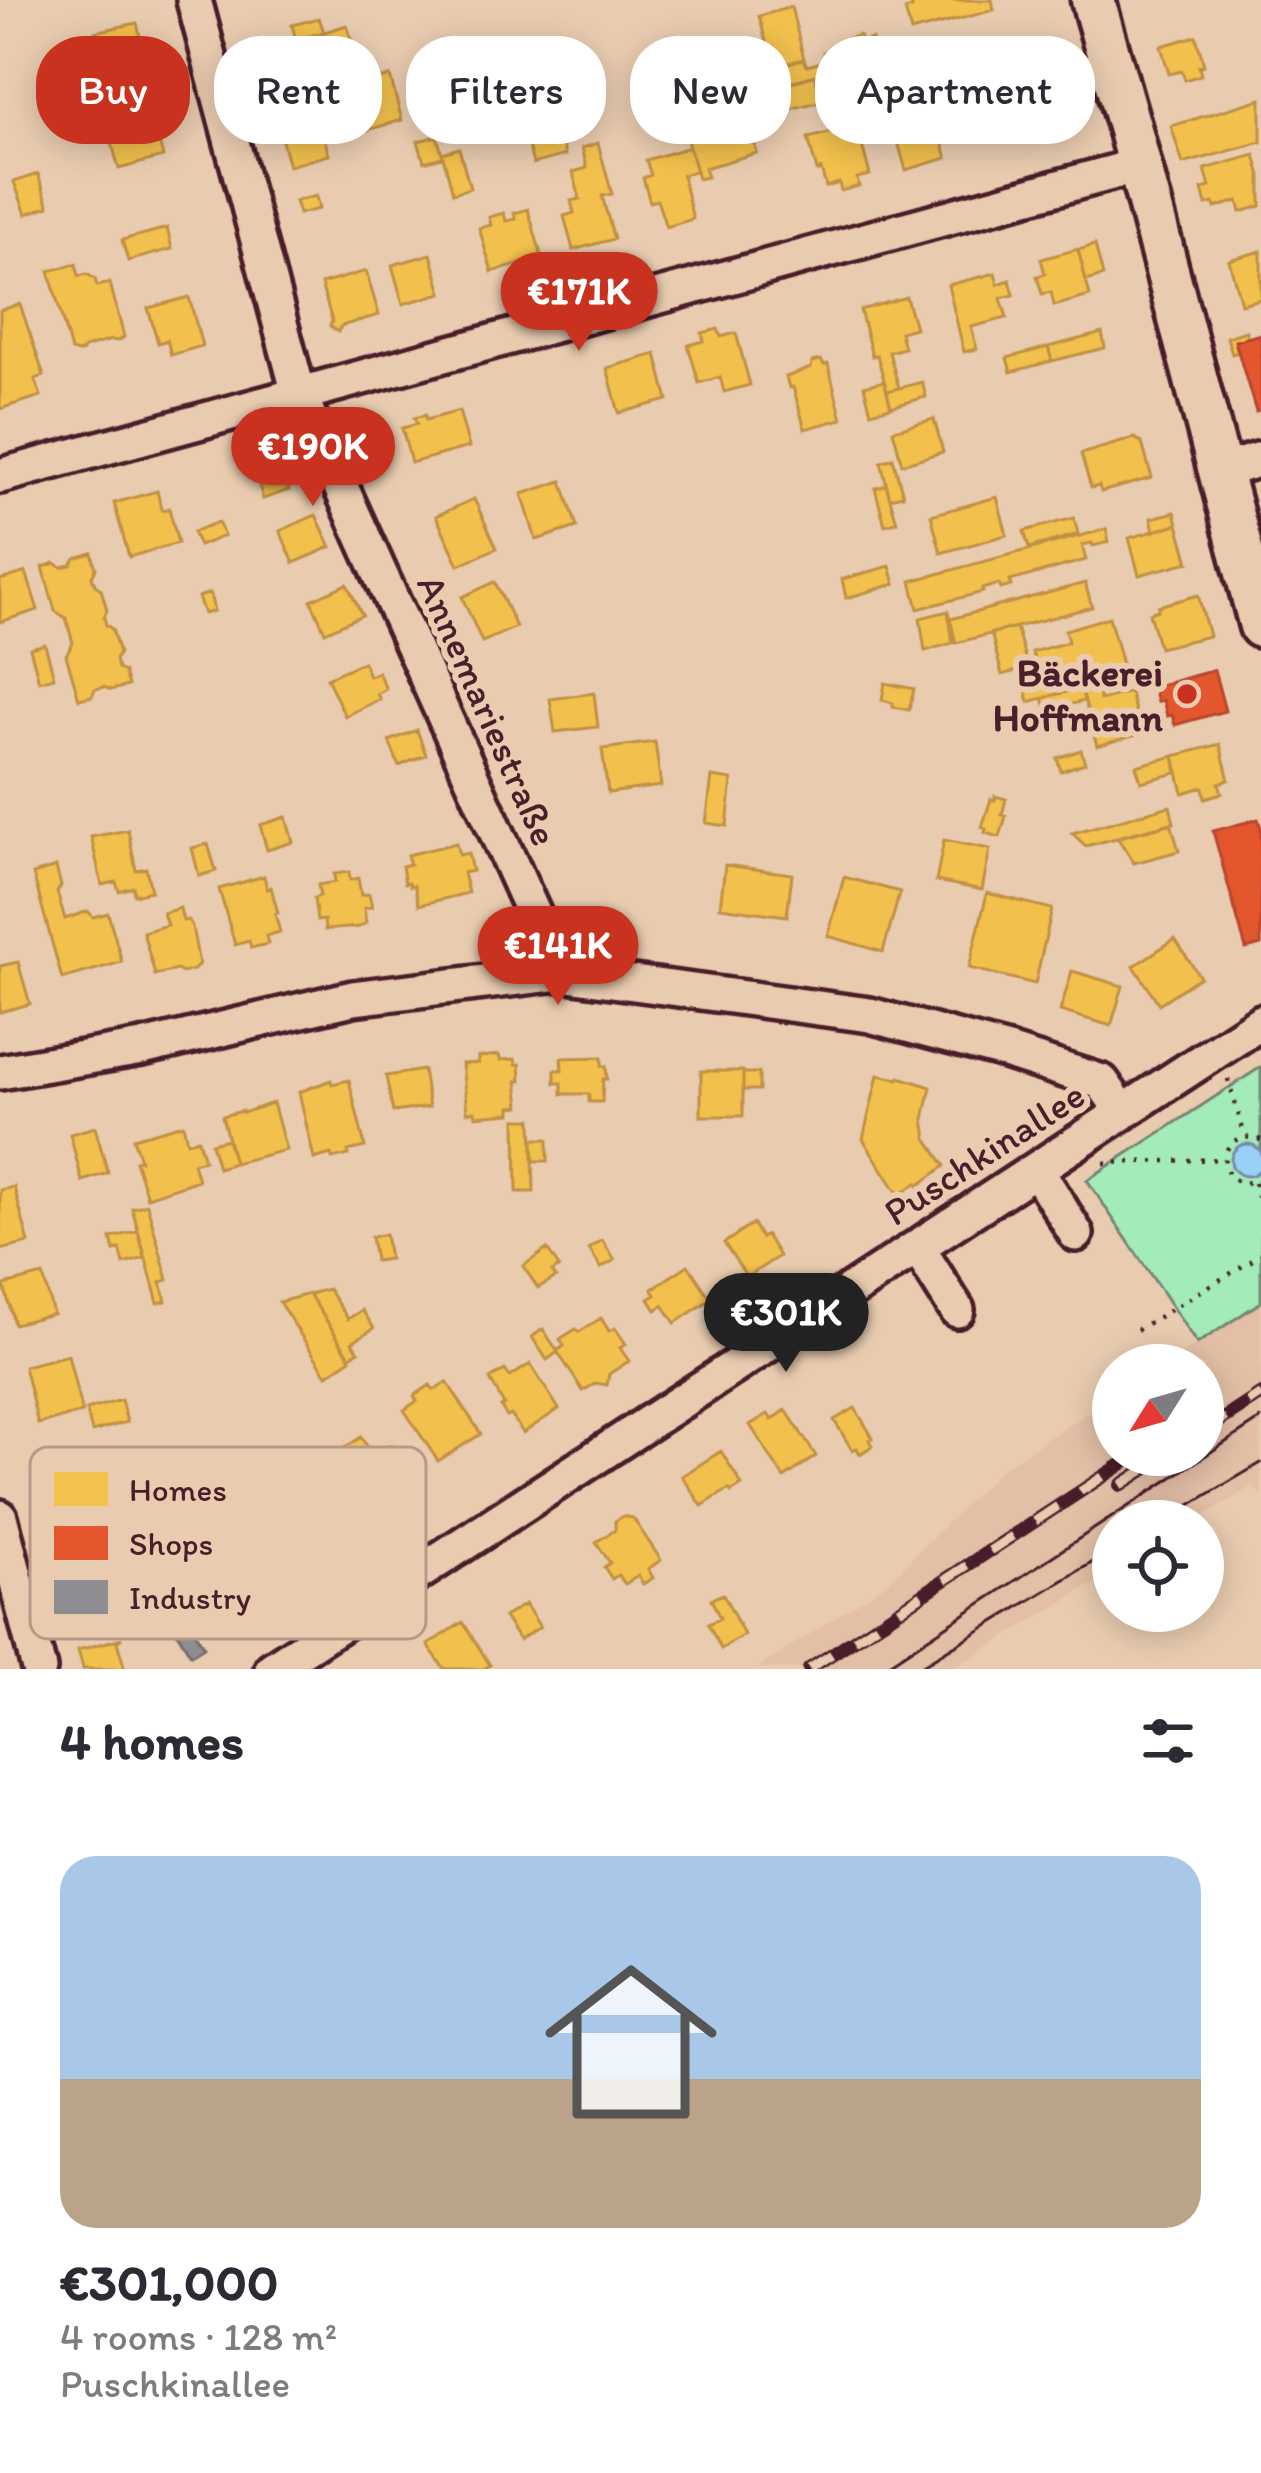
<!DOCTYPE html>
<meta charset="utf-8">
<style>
:root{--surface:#fff;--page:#f2f2f3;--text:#2b2b33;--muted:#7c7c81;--line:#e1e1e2;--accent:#c8321e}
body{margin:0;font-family:Itim,sans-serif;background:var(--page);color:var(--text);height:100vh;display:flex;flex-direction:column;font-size:45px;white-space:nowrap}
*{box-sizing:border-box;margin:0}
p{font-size:39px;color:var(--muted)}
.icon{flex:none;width:66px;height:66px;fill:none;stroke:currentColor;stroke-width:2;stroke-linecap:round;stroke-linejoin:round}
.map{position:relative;height:1669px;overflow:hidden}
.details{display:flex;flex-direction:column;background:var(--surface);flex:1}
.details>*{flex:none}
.guide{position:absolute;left:36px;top:36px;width:1191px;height:108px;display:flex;gap:24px}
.needle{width:78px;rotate:233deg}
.buttons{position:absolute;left:1092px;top:1344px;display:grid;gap:24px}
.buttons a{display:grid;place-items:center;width:132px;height:132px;border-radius:50%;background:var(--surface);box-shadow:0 6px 30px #0003;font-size:60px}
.price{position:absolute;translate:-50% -102px;padding:0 27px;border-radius:42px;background:var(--accent);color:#fff;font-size:39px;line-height:78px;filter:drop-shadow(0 3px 6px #0008)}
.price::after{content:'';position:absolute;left:50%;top:72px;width:36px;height:27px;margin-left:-18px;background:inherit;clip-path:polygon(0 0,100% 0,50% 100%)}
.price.on{background:#222;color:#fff}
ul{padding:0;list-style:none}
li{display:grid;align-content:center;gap:24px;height:636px;padding:0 60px}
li+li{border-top:3px solid var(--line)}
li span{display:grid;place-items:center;height:372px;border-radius:36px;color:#555}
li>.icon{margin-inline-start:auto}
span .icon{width:216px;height:216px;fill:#fffc;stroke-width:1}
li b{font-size:51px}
h2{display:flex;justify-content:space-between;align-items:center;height:144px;padding:0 60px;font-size:51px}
.pill{padding:0 42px;border-radius:48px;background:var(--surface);box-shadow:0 6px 30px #0003;font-size:42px;line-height:108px}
.pill.on{background:var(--accent);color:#fff}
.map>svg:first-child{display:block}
.built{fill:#e3bfa6}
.green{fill:#a3ebb8;stroke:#768572;stroke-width:3}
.water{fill:#99d0f8;stroke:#7989a6;stroke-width:3}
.homes{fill:#f2c14e;stroke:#c09044;stroke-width:3}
.shops{fill:#e4572e;stroke:#b6462d;stroke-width:3}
.industry{fill:#8d8d92;stroke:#796c73;stroke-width:3}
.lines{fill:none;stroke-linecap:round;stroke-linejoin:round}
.minor-casing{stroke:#4a1f2b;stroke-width:42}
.major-casing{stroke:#4a1f2b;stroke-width:51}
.path{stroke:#4a1f2b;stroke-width:4.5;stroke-dasharray:3 9;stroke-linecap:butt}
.minor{stroke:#e9ccb0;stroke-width:33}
.major{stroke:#e9ccb0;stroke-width:42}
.tram{stroke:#4a1f2b;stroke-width:3}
.rail-casing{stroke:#4a1f2b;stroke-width:14}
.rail{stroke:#e9ccb0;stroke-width:9;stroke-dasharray:27;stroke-linecap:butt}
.poi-dot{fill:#c8321e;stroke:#e9ccb0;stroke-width:4.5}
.labels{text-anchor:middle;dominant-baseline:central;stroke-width:12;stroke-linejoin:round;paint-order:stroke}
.poi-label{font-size:39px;font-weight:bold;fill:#4a1f2b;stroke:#e9ccb0;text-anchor:end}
.street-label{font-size:39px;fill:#4a1f2b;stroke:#e9ccb0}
.key{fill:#e9ccb0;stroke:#b99888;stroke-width:3}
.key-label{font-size:33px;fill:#4a1f2b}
</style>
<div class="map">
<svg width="1261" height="1669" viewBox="0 0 1261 1669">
<rect width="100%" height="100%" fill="#e9ccb0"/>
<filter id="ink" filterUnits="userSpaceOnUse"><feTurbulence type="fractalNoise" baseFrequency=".00833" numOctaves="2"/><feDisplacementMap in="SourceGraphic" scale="24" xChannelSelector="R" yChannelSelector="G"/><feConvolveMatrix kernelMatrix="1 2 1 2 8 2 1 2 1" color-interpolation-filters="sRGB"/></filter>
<g filter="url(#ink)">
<!-- built -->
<path class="built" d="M1261,1302V1496L1253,1486L1195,1521H1113V1571L953,1669H757L887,1583L1003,1467L1113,1397V1455H1203V1365H1164Z"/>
<!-- green -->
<path class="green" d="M1261,1067V1302L1197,1344L1087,1180Z"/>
<!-- water -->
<path class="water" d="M1231 1160a16 16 0 1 1 32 0a16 16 0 1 1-32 0Z"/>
<!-- homes -->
<path class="homes" d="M910,0H992L994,10L911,32L905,10L912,8Z
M791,7L804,59L773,67L759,16Z
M319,18L324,32L296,40L292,25Z
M137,23L141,40L147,42L148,48L144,53L146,61L105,71L95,32Z
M347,25L352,42L324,50L321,33Z
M859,35L861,42L872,39L877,59L828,72L823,52L844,47L842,40Z
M1196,36L1204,65L1199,66L1201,75L1185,80L1182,71L1169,74L1161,46Z
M901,52L906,69L885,75L880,58Z
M880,58L886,77L866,83L860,63Z
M804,59L807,66L825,61L828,72L778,86L773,67Z
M815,75L822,101L783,111L776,86Z
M390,76L402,120L368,130L363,112L356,114L349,89Z
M1002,81L1003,88L1018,84L1028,120L983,133L973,97L994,91L992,84Z
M534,92L544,128L558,125L565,155L533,164L515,97Z
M1261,99V142L1183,164L1171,126Z
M937,105L945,133L940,135L947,158L906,170L891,118Z
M151,110L155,126L163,124L167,139L159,141L163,157L119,169L106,122Z
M318,116L329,155L289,166L278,127Z
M748,119L757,153L704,168L707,177L698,179L686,136Z
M857,126L870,175L857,178L859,186L841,191L839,183L826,187L821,169L817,171L808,138Z
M437,136L443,157L424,162L418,141Z
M598,143L612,194L602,196L614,239L573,250L564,216L574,213L571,201L580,199L573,172L587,168L582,148Z
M689,147L696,171L682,175L693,219L666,227L657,200L650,202L643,178L651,175L646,160Z
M459,148L470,188L453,193L442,153Z
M1255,155L1261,176V206L1241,212L1238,201L1215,208L1214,203L1206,205L1202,189L1210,187L1205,169Z
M38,174L49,206L26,214L14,182Z
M316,196L319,209L299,214L295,201Z
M528,209L542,258L492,272L479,228L491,225L489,217L504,213L506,221L516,219L514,213Z
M167,228L172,249L128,261L122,240Z
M1095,245L1103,276L1086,281L1078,250Z
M1078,249L1090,296L1054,306L1051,292L1042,294L1037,276L1045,274L1041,259Z
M1261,251V299L1241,304L1229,260Z
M431,254L442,293L403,304L392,265Z
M76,264L79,276L87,274L95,279L97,286L110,283L124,337L119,341L111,340L84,348L83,351L78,353L71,351L49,271Z
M366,271L379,315L341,326L338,332L330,326L332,321L321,284Z
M995,273L998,284L1010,280L1014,295L1001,298L1007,318L971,327L977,349L964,352L948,285Z
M189,297L202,346L171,355L167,340L158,343L148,308Z
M906,297L915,328L900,332L904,348L889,352L899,388L887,391L877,355L872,356L860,310Z
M20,304L44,376L35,379L41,396L0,409V310Z
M718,329L721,337L736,333L750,385L724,392L720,377L699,383L688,345L704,341L702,333Z
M1246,331L1248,338L1235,341L1238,352L1232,354L1227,337Z
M1102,333L1105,348L1052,361L1048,347Z
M1048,347L1052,361L1011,372L1007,358Z
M656,354L668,400L619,413L607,368Z
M821,360L824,365L828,364L842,419L805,429L793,387L789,388L786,377L811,368L812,362Z
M884,381L891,407L871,412L864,386Z
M922,382L926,397L891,407L887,391Z
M459,411L469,447L411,463L402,428L417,424L414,418L425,415L426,420Z
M934,419L943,452L902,464L893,430Z
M1135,438L1142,443L1152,478L1101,492L1099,486L1091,488L1081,454Z
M277,453L289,490L263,499L252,461Z
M893,458L903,495L890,498L881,462Z
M562,481L577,527L536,540L522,494Z
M886,485L897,522L885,525L875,488Z
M157,491L162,510L169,508L178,543L129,557L114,503Z
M997,497L1007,535L941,553L931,515Z
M474,499L497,548L459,565L436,516Z
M1175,512L1178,524L1154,531L1151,518Z
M316,515L331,547L294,563L280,531Z
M1074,518L1078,534L1029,548L1024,531Z
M218,522L224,536L199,546L193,532Z
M1178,524L1189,562L1139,575L1129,538Z
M1106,529L1109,542L1093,546L1092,543L1082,545L1086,560L1010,581L1011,586L1001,589L999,584L982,589L983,592L918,609L911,581Z
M92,553L96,569L92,576L95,585L101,589L107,610L104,617L106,625L112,629L119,653L115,660L118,669L124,672L128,686L111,690L104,687L95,689L92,696L79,699L66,655L73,643L66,618L55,611L43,567L55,563L62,567L71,565L75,558Z
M890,566L895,584L846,598L842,579Z
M26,572L38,610L0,622V580Z
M495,582L516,627L482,642L462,597Z
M1085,583L1092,607L956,643L950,619Z
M347,584L362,615L325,632L311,600Z
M210,593L214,611L204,614L198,597Z
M1198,595L1209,636L1159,648L1149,613L1158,610V606Z
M948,611L953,643L925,651L920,618Z
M1109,617L1125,675L1029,702L1026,690L1041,685L1032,652L1068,642L1065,630Z
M1016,627L1028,668L1002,675L991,633Z
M45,644L54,677L39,681L30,648Z
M363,662L369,676L378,672L386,689L377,694L380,699L345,716L327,678Z
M885,683L914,689L909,710L893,707V703L882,700Z
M1096,683L1100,700L1130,692L1141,734L1097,746L1081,688Z
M1081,688L1084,701L1068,705L1070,710L1048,716L1043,698Z
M594,693L598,727L555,732L550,699Z
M417,730L426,755L399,766L389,741Z
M655,742L661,786L608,793L602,749Z
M1220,744L1229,780L1219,783L1222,793L1205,798L1203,787L1183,793L1174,756Z
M1081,750L1085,763L1061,771L1057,758Z
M1174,756L1177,773L1141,782L1136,766Z
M712,777L732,780L727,826L706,823Z
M995,796L1006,799L1002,815L1006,816L1000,837L985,833L986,829L982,827L991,799L995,800Z
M1170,806L1174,823L1086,846L1072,833Z
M286,817L293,842L267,850L260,825Z
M1171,823L1179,851L1134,863L1117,837Z
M128,830L136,870L146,868L151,891L134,895L133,887L119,891L116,882L102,885L91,837Z
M944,840L990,849L982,890L936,881Z
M456,843L459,855L468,853L472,871L463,873L468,893L419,905L414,885L410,886L409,882L405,883L402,866L410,864L407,855Z
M208,844L216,871L199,876L192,848Z
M725,865L792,874L787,916L720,907Z
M56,867L61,886L57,892L65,919L88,911L93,917L108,913L122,962L62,979L33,874Z
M349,872L350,880L358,878L361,895L369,894L372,907L364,908L366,923L359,927L325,930L324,920L317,921L314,898L320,896L318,885L335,882L334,874Z
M264,876L267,889L271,887L278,913L275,914L280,932L266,936L268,944L251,948L249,941L235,945L219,889Z
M844,877L900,892L883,952L828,936Z
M987,893L1052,909L1035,984L969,968Z
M180,908L183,921L188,920L192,926L199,964L194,970L182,973L177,970L155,975L143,932L167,925L163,913Z
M1175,939L1200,977L1159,1004L1134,966Z
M18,962L30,1004L0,1012V966Z
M1072,971L1123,986L1111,1026L1060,1011Z
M499,1055L500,1060L515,1059L516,1064H520L521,1081H517L520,1106L511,1107V1113L476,1116L475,1111L467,1112L462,1064L478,1063V1057Z
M602,1057V1066H606L607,1079H603L602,1102H589V1094H562V1083H555V1070H562L561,1058Z
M423,1070L429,1107L393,1112L386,1076Z
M701,1071H743V1116H701Z
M743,1073H759V1090H743Z
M878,1075L899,1079L900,1077L931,1087L924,1119L927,1138L945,1166L918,1186L917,1183L899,1195L863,1139Z
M331,1080L332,1084L349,1080L365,1147L348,1151L349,1155L332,1159L331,1154L314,1159L299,1092Z
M273,1103L286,1150L234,1163L222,1116L242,1111L243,1113Z
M516,1119H532L534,1192H517Z
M183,1124L187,1142L198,1139L204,1160L193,1163L198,1180L147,1197L135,1161L140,1160L133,1138Z
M95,1127L108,1173L82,1181L70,1134Z
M227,1139L234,1163L218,1168L211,1143Z
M533,1139H548V1161H534Z
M14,1187L29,1243L0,1250V1190Z
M147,1204L168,1280L161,1282L166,1301L158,1303L132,1208Z
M753,1224L761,1238L766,1235L779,1256L747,1277L724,1243Z
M138,1231L145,1258L124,1264L120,1249L114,1251L111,1238Z
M385,1234L389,1259L375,1261L371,1237Z
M602,1240L615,1260L601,1268L589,1249Z
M547,1249L559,1267L552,1272L556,1277L538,1288L523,1266Z
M688,1265L711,1299L675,1323L663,1305L656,1310L649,1299L656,1295L652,1289Z
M43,1275L53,1314L14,1324L4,1285Z
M328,1289L348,1319L362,1310L374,1328L352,1342L359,1351L350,1356L309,1294Z
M309,1294L351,1359L327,1375L279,1302Z
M601,1318L609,1331L615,1328L626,1344L620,1348L629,1361L609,1374L607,1385L596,1383L583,1391L557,1351L564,1346L560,1339L576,1329L579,1332Z
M543,1329L558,1352L547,1360L532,1337Z
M68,1355L82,1413L38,1424L24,1366Z
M530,1364L559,1409L523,1433L511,1415L507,1417L501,1407L504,1405L490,1379L505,1370L510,1377Z
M447,1382L481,1434L438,1461L404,1410L417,1401L414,1396L430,1385L434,1390Z
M121,1400L127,1422L92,1432L86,1410Z
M855,1408L873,1438L869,1440L872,1446L860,1454L857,1448L852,1450L834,1420Z
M786,1410L816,1456L784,1478L750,1425L768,1414L772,1420Z
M361,1437L374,1457L391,1445L415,1480L361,1515L325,1461Z
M721,1451L742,1485L731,1492L729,1489L702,1506L682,1476Z
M623,1516L633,1518L661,1560L648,1569L653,1578L643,1584L638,1576L625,1584L618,1575L612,1579L604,1567L610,1563L596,1542L615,1530V1521Z
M723,1594L744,1635L721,1649L708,1624L720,1618L711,1599Z
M525,1604L540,1627L519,1640L504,1617Z
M463,1622L490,1665L484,1669H444L428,1645Z
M122,1638L117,1642L125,1669H83L78,1650Z"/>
<!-- shops -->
<path class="shops" d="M1261,334V410L1256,412L1235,341Z
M1214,670L1225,711L1175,725L1172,715L1167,716L1163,700L1157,702L1153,687Z
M1258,819L1261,828V945L1246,949L1213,831Z"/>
<!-- industry -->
<path class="industry" d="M186,1618L204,1647L191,1655L173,1626Z"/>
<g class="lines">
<!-- minor casing -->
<g class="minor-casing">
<path id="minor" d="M194,0L299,394L560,973
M1221,471L1261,459
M0,476L1140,165
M0,1072L142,1048L353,998L560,973L870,1015L1008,1052L1102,1082L1123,1112
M1037,1170L1076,1234
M918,1248L957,1310
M0,1517L39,1669
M272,1669L1261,1022"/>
</g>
<!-- major casing -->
<g class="major-casing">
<path id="major" d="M1093,0L1130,130L1261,626"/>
</g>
<!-- path -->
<path class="path" d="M1228,1079L1245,1136
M1261,1140C1213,1123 1212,1197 1261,1180
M1104,1163L1224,1159
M1255,1183L1261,1209
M1137,1330L1261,1255"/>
<!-- minor -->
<use href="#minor" class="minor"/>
<!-- major -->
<use href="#major" class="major"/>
<!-- tram -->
<path class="tram" d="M1163,1521L1261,1463
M881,1669L1261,1419
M916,1669L1113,1550"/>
<!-- rail casing -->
<g class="rail-casing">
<path id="rail" d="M1203,1432L1261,1394
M1121,1485L1167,1455
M809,1669L1136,1455"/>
</g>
<!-- rail -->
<use href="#rail" class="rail"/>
</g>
</g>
<!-- markers -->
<circle class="poi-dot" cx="1187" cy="694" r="12"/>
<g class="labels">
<!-- poi labels -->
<g class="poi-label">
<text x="1163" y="672">Bäckerei<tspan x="1163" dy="45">Hoffmann</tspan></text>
</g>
<!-- street labels -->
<g class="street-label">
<text transform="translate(488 710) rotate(66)">Annemariestraße</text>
<text transform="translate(984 1153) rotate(-33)">Puschkinallee</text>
</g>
</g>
<!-- legend -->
<rect x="30" y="1447" width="396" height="192" rx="18" class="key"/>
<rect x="54" y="1472" width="54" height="34" fill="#f2c14e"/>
<rect x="54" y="1526" width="54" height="34" fill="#e4572e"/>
<rect x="54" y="1580" width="54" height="34" fill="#8d8d92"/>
<g class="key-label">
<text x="129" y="1501">Homes</text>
<text x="129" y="1555">Shops</text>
<text x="129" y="1609">Industry</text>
</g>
</svg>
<div class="buttons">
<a><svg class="needle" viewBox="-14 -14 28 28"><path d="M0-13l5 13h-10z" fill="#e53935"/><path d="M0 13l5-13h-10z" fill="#7c7c81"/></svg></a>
<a><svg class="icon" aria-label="locate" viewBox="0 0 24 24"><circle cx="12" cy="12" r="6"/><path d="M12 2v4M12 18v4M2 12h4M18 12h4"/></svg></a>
</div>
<b class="price" style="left:579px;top:354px">€171K</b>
<b class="price" style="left:313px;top:509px">€190K</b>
<b class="price" style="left:558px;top:1008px">€141K</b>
<b class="price on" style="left:786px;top:1375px">€301K</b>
<div class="guide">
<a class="pill on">Buy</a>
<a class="pill">Rent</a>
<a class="pill">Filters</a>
<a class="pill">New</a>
<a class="pill">Apartment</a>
</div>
</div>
<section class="details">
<h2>4 homes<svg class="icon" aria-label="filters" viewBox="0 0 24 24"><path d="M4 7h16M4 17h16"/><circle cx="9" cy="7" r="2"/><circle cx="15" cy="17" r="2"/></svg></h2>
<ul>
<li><span style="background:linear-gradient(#a9c7e8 60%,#b9a48a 0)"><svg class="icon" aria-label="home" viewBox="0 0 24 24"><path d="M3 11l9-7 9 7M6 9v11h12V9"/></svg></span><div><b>€301,000</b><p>4 rooms · 128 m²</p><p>Puschkinallee</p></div></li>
</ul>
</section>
